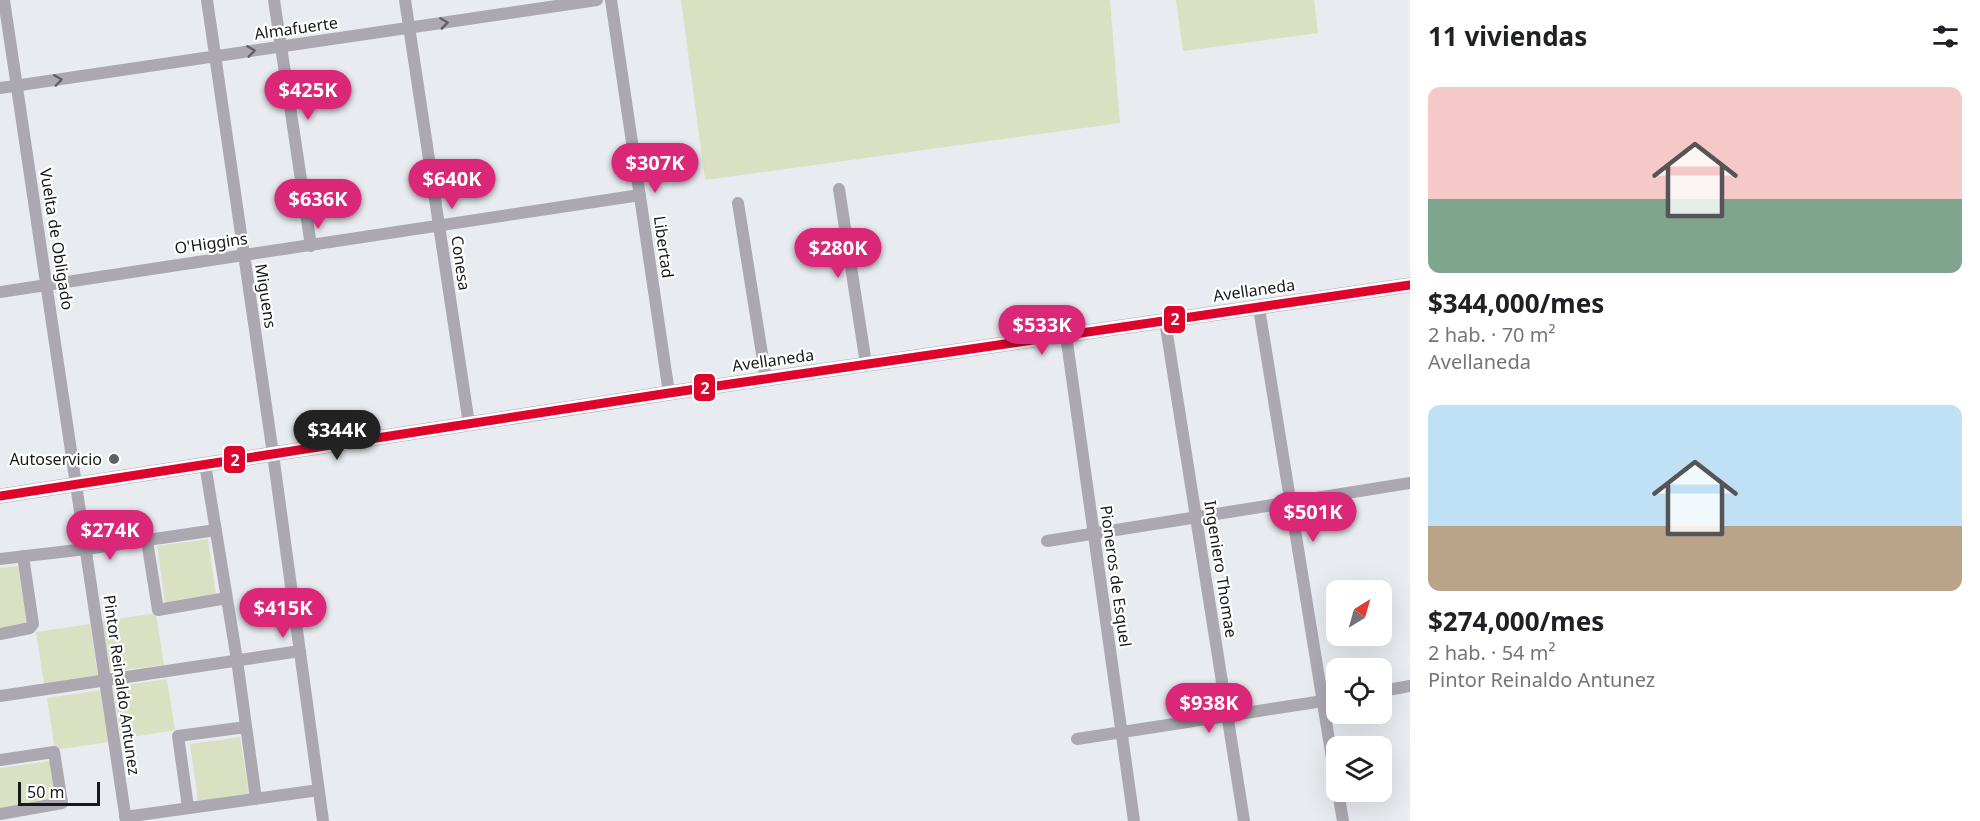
<!DOCTYPE html>
<html lang="es">
<meta charset="utf-8">
<style>
:root{--surface:#fff;--page:#f6f6f6;--text:#202124;--muted:#757577;--accent:#db2777}
body{margin:0;font-family:"Noto Sans",sans-serif;background:var(--page);color:var(--text);height:100vh;display:flex;flex-direction:column;font-size:22px;white-space:nowrap}
*{box-sizing:border-box;margin:0}
p{font-size:20px;color:var(--muted)}
.icon{flex:none;width:33px;height:33px;fill:none;stroke:currentColor;stroke-width:2;stroke-linecap:round;stroke-linejoin:round}
.map{position:relative;flex:1;overflow:hidden}
.sheet{display:flex;flex-direction:column;background:var(--surface);width:570px}
.sheet>*{flex:none}
.needle{width:39px;rotate:37deg}
.controls{position:absolute;left:1326px;top:580px;display:grid;gap:12px}
.controls a{display:grid;place-items:center;width:66px;height:66px;border-radius:12px;background:var(--surface);box-shadow:0 6px 24px #0002;font-size:30px}
.scale{position:absolute;left:18px;bottom:15px;width:82px;box-sizing:border-box;padding-left:6px;border:3px solid #17191c;border-top:0;font-size:16px;line-height:21px;white-space:nowrap;color:#17191c;-webkit-text-stroke:4px #fff;paint-order:stroke}
.price{position:absolute;translate:-50% -51px;padding:0 14px;border-radius:21px;background:var(--accent);color:#fff;font-size:20px;line-height:39px;filter:drop-shadow(0 2px 3px #0008)}
.price::after{content:'';position:absolute;left:50%;top:36px;width:18px;height:14px;margin-left:-9px;background:inherit;clip-path:polygon(0 0,100% 0,50% 100%)}
.price.current{background:#222;color:#fff}
ul{padding:0;list-style:none}
li{display:grid;align-content:center;gap:12px;height:318px;padding:0 18px}
li span{display:grid;place-items:center;height:186px;border-radius:12px;color:#555}
li>.icon{margin-inline-start:auto}
span .icon{width:108px;height:108px;fill:#fffc;stroke-width:1}
li b{font-size:26px}
h2{display:flex;justify-content:space-between;align-items:center;height:72px;padding:0 18px;font-size:26px}
main{display:flex;flex:1;min-height:0}
.map>svg:first-child{display:block}
.grass{fill:#dae1c3}
.lines{fill:none;stroke-linecap:round;stroke-linejoin:round}
.minor{stroke:#aba8b1;stroke-width:12}
.tertiary{stroke:#aba8b1;stroke-width:15}
.bus-1-casing{stroke:#fff;stroke-width:14}
.bus-1{stroke:#de042c;stroke-width:9}
.oneway{stroke:#616066}
.poi-dot{fill:#606266;stroke:#fff;stroke-width:2}
.labels{text-anchor:middle;dominant-baseline:central;stroke-width:4.5;stroke-linejoin:round;paint-order:stroke}
.street-label{font-size:16px;fill:#17191c;stroke:#fff}
.poi-label{font-size:16px;fill:#17191c;stroke:#fff;text-anchor:end}
.line-badge{stroke:#fff;stroke-width:2}
.badge-label{font-size:16px;text-anchor:middle;font-weight:bold;fill:#fff}
</style>
<main>
<div class="map">
<svg width="1410" height="821" viewBox="0 0 1410 821">
<rect width="100%" height="100%" fill="#e8ebf0"/>
<!-- grass -->
<path class="grass" d="M681,0H1110L1120,123L705,180Z
M1176,0H1314L1318,33L1183,51Z
M208,539L216,596L165,603L157,546Z
M18,566L28,626L0,630V568Z
M156,613L164,665L110,672L102,621Z
M90,624L98,676L44,684L36,632Z
M167,679L175,730L121,739L113,687Z
M101,690L109,742L55,750L47,698Z
M240,737L249,794L198,801L190,744Z
M50,761L55,800L0,808V768Z"/>
<g class="lines">
<!-- minor -->
<path class="minor" d="M4,0L126,821
M207,0L273,454L323,821
M274,0L311,246
M405,0L469,424
M611,0L669,393
M0,88L597,0
M839,189L866,364
M738,203L766,379
M0,292L640,195
M1259,308L1336,783
M1165,321L1244,821
M1066,335L1134,821
M205,464L237,660L256,799
M147,541L158,610L227,598
M1047,541L1410,483
M0,559L86,549L216,530
M0,634L30,628L33,624L23,556
M1382,691L1410,686
M0,696L300,651
M1077,739L1336,699
M0,760L54,752L62,803L0,814
M1338,792L1343,821
M188,807L178,736L246,727
M125,817L319,790"/>
<!-- tertiary -->
<path class="tertiary" d="M0,496L669,393L1410,285"/>
<!-- bus-1 casing -->
<g class="bus-1-casing">
<path id="bus-1" d="M0,496L669,393L1410,285"/>
</g>
<!-- bus-1 -->
<use href="#bus-1" class="bus-1"/>
</g>
<!-- one-way arrows -->
<defs><path id="oneway-chevron" d="M-2-3.5L2.5 0L-2 3.5" fill="none" stroke-width="1.6" stroke-linecap="round" stroke-linejoin="round" transform="scale(1.5)"/></defs>
<g class="oneway">
<use href="#oneway-chevron" transform="translate(444 23) rotate(-8)"/>
<use href="#oneway-chevron" transform="translate(251 51) rotate(-8)"/>
<use href="#oneway-chevron" transform="translate(58 80) rotate(-8)"/>
</g>
<!-- markers -->
<circle class="poi-dot" cx="114" cy="459" r="6"/>
<g class="labels">
<!-- street labels -->
<g class="street-label">
<text transform="translate(296 28) rotate(-8)">Almafuerte</text>
<text transform="translate(57 239) rotate(81)">Vuelta de Obligado</text>
<text transform="translate(211 243) rotate(-8)">O'Higgins</text>
<text transform="translate(664 247) rotate(82)">Libertad</text>
<text transform="translate(461 263) rotate(82)">Conesa</text>
<text transform="translate(1254 290) rotate(-8)">Avellaneda</text>
<text transform="translate(266 296) rotate(81)">Miguens</text>
<text transform="translate(773 360) rotate(-8)">Avellaneda</text>
<text transform="translate(1221 569) rotate(81)">Ingeniero Thomae</text>
<text transform="translate(1116 576) rotate(82)">Pioneros de Esquel</text>
<text transform="translate(122 685) rotate(82)">Pintor Reinaldo Antunez</text>
</g>
<!-- poi labels -->
<g class="poi-label">
<text x="102" y="459">Autoservicio</text>
</g>
</g>
<g class="line-badge">
<rect x="1163" y="305" width="23" height="29" rx="6" fill="#de042c"/>
<rect x="693" y="373" width="23" height="29" rx="6" fill="#de042c"/>
<rect x="223" y="445" width="23" height="29" rx="6" fill="#de042c"/>
</g>
<g class="badge-label">
<text x="1175" y="325">2</text>
<text x="705" y="394">2</text>
<text x="235" y="466">2</text>
</g>
</svg>
<div class="controls">
<a><svg class="needle" viewBox="-14 -14 28 28"><path d="M0-13l5 13h-10z" fill="#e53935"/><path d="M0 13l5-13h-10z" fill="#757577"/></svg></a>
<a><svg class="icon" aria-label="locate" viewBox="0 0 24 24"><circle cx="12" cy="12" r="6"/><path d="M12 2v4M12 18v4M2 12h4M18 12h4"/></svg></a>
<a><svg class="icon" aria-label="layers" viewBox="0 0 24 24"><path d="M12 4l9 5-9 5-9-5zM3 14l9 5 9-5"/></svg></a>
</div>
<div class="scale">50 m</div>
<b class="price" style="left:308px;top:121px">$425K</b>
<b class="price" style="left:655px;top:194px">$307K</b>
<b class="price" style="left:452px;top:210px">$640K</b>
<b class="price" style="left:318px;top:230px">$636K</b>
<b class="price" style="left:838px;top:279px">$280K</b>
<b class="price" style="left:1042px;top:356px">$533K</b>
<b class="price current" style="left:337px;top:461px">$344K</b>
<b class="price" style="left:1313px;top:543px">$501K</b>
<b class="price" style="left:110px;top:561px">$274K</b>
<b class="price" style="left:283px;top:639px">$415K</b>
<b class="price" style="left:1209px;top:734px">$938K</b>
</div>
<section class="sheet">
<h2>11 viviendas<svg class="icon" aria-label="filters" viewBox="0 0 24 24"><path d="M4 7h16M4 17h16"/><circle cx="9" cy="7" r="2"/><circle cx="15" cy="17" r="2"/></svg></h2>
<ul>
<li><span style="background:linear-gradient(#f6c9c9 60%,#7fa58c 0)"><svg class="icon" aria-label="home" viewBox="0 0 24 24"><path d="M3 11l9-7 9 7M6 9v11h12V9"/></svg></span><div><b>$344,000/mes</b><p>2 hab. · 70 m²</p><p>Avellaneda</p></div></li>
<li><span style="background:linear-gradient(#bfe0f5 65%,#b9a48a 0)"><svg class="icon" aria-label="home" viewBox="0 0 24 24"><path d="M3 11l9-7 9 7M6 9v11h12V9"/></svg></span><div><b>$274,000/mes</b><p>2 hab. · 54 m²</p><p>Pintor Reinaldo Antunez</p></div></li>
</ul>
</section>
</main>
